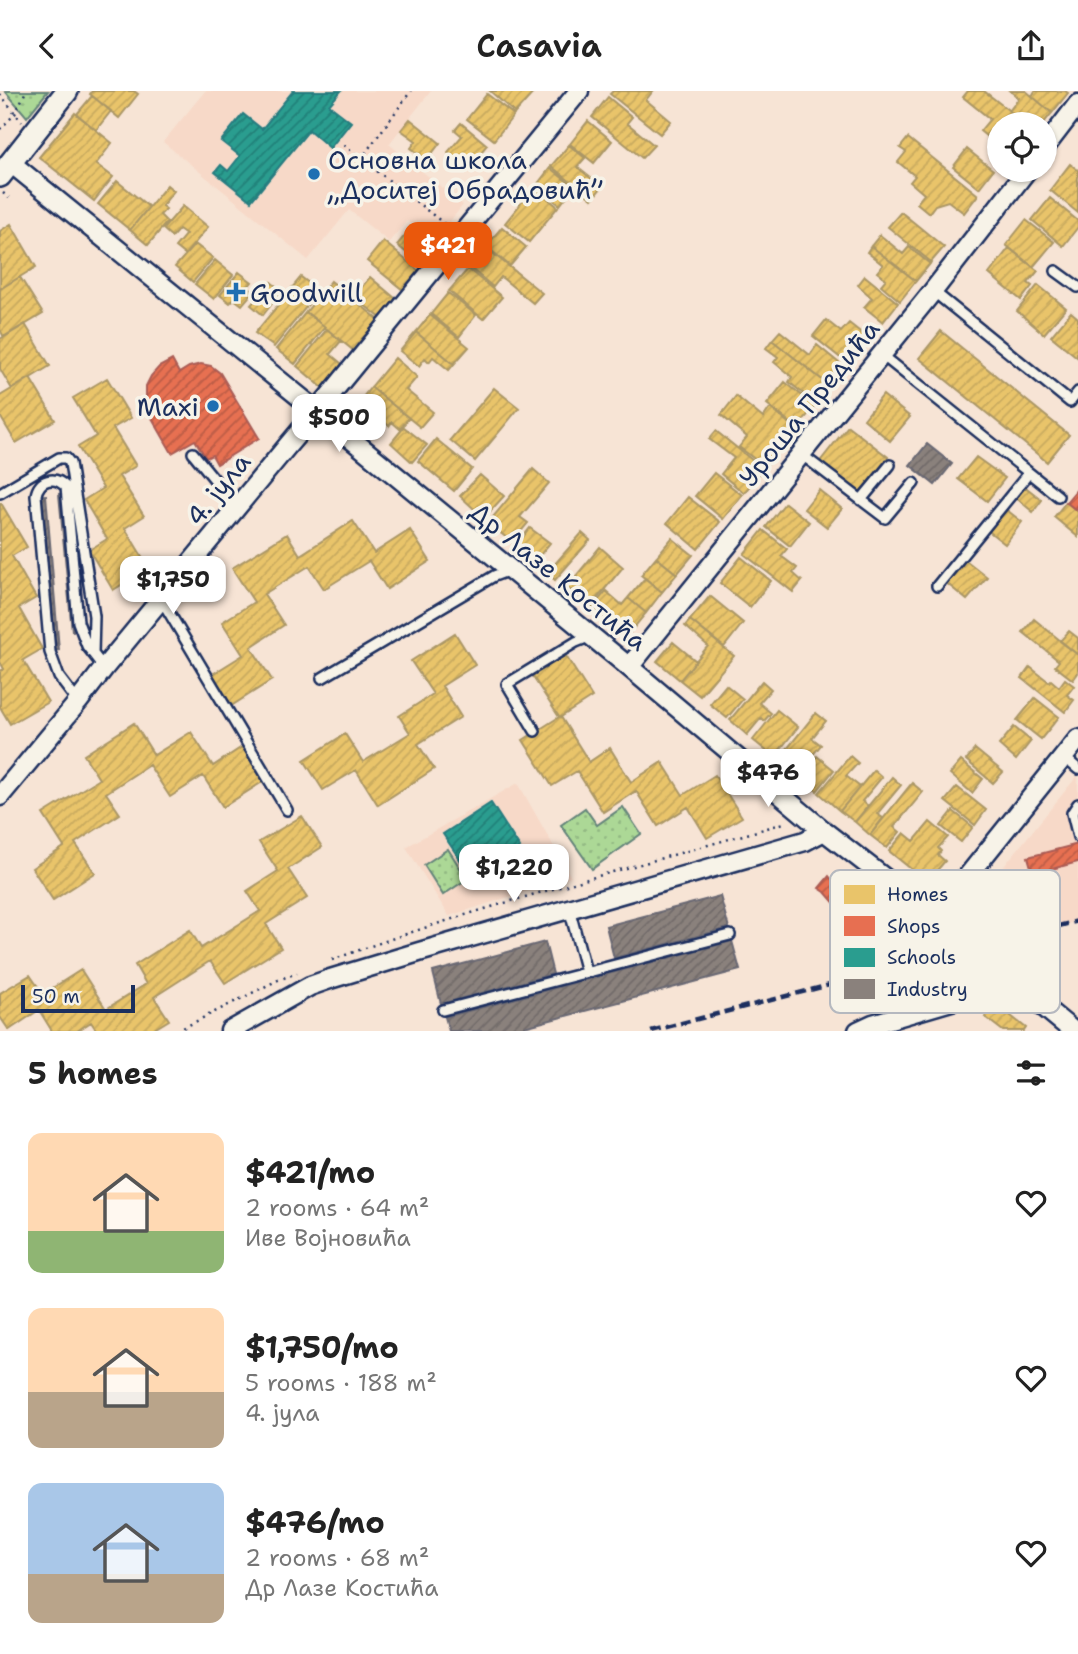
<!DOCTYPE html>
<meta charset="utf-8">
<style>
:root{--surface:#fff;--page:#f6f6f6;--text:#222;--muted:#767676;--accent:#ea580c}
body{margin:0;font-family:"Shantell Sans",sans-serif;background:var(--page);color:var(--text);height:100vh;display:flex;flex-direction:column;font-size:26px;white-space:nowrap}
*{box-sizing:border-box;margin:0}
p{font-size:23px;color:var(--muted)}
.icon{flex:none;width:38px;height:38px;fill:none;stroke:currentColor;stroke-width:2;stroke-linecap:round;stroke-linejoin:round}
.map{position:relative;height:940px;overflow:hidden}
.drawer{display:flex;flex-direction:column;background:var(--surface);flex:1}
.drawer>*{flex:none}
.controls{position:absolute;left:987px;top:21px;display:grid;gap:14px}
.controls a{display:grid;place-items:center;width:70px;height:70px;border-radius:50%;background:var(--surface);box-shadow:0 2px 5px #0004;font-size:35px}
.scale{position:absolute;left:21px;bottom:18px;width:114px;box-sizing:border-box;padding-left:7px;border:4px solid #1b2f5e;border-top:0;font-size:19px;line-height:24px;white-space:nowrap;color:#1b2f5e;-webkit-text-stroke:5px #f7f3e8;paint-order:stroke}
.price{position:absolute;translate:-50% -60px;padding:0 16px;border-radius:14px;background:#fff;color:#222;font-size:23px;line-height:46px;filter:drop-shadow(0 2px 4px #0008)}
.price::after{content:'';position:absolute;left:50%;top:42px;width:21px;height:16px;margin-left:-10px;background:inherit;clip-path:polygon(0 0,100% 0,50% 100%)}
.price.active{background:var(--accent);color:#fff}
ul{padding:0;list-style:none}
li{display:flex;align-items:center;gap:21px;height:175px;padding:0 28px}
li span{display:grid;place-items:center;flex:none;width:196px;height:140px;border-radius:14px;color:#555}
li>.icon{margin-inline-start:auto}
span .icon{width:84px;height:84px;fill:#fffc;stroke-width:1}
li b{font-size:30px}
h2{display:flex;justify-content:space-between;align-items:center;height:84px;padding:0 28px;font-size:30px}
header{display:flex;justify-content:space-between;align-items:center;height:91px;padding:0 28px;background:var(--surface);font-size:32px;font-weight:600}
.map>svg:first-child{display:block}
.built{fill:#f7d9c8}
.grass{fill:url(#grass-dots);stroke:#64847a;stroke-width:2}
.homes{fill:url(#homes-hatch);stroke:#ab9766;stroke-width:2}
.shops{fill:url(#shops-hatch);stroke:#aa5c55;stroke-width:2}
.schools{fill:url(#schools-hatch);stroke:#267c80;stroke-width:2}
.industry{fill:url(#industry-hatch);stroke:#696873;stroke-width:2}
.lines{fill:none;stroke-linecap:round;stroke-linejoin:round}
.service-casing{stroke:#1b2f5e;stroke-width:14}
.minor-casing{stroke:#1b2f5e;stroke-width:23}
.tertiary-casing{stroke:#1b2f5e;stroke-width:26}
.path{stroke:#1b2f5e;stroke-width:2.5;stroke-dasharray:2 5;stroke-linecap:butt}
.service{stroke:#f7f3e8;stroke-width:9}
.minor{stroke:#f7f3e8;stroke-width:18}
.tertiary{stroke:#f7f3e8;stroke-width:21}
.rail{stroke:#1b2f5e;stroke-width:4.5;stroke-dasharray:10 5;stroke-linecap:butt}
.poi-dot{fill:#1f6fb2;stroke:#f7f3e8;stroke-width:2.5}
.labels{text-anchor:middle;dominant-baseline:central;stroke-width:7;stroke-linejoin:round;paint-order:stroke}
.poi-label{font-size:26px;fill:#1b2f5e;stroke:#f7f3e8;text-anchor:start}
.street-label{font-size:26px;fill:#1b2f5e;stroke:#f7f3e8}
.key{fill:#f7f3e8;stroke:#b5b8bf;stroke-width:2}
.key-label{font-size:19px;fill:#1b2f5e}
</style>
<header><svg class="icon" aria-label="back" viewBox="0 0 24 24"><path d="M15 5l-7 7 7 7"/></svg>Casavia<svg class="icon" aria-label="share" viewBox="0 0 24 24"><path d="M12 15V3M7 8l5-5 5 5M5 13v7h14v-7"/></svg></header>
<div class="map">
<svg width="1078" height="940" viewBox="0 0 1078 940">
<defs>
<pattern id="grass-dots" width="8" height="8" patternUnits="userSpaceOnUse" patternTransform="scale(1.75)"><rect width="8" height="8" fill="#acd896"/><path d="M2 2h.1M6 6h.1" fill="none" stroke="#93ba84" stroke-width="1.8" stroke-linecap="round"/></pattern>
<pattern id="homes-hatch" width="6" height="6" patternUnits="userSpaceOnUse" patternTransform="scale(1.75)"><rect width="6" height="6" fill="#e9c46a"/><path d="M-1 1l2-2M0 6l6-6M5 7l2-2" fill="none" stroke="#c7a95e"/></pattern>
<pattern id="shops-hatch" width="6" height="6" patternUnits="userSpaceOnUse" patternTransform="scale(1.75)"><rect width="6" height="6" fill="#e76f51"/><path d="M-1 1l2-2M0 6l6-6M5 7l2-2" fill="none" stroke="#ba5c46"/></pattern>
<pattern id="schools-hatch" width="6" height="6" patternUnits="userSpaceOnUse" patternTransform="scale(1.75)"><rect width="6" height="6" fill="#2a9d8f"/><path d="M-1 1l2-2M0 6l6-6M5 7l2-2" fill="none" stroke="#238078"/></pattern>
<pattern id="industry-hatch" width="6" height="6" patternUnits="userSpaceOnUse" patternTransform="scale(1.75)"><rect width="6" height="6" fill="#8a817c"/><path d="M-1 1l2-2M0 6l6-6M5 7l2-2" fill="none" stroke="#706a69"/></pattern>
</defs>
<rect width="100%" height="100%" fill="#f7e4d5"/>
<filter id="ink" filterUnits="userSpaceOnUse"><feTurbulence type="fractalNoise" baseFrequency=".0143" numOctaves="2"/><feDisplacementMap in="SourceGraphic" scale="14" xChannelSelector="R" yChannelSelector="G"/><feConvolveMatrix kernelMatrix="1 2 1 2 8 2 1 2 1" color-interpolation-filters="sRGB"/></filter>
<g filter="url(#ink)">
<!-- built -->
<path class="built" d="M205,0H431L389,53L463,114L433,151L407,130L389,151L349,119L308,169L163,51Z
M1078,684V830L985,855L957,833Z
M518,692L571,786L449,825L406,756Z"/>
<!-- grass -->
<path class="grass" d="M5,0H48L27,26Z
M623,716L641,743L592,778L561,734L585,717L597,734Z
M448,758L467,788L443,804L424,774Z"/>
<!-- homes -->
<path class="homes" d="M92,0H134L138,3L119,27L90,3Z
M490,0H535L515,22Z
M613,0H653L646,9L671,30L660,43L610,3Z
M968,0H984L1026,33H999V39L991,49L980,40L990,28L963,6Z
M1010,0H1026L1052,22L1043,33H1026L1009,20L1019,7Z
M1035,0H1065L1068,2L1052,22L1032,5Z
M487,3L514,24L494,49L467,28Z
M92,5L111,20L96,39L77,23Z
M608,6L632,26L627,32L654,54L642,67L592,26Z
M75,22L112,52L96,73L113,86L94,110L39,66Z
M410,28L440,52L427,69L411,57L416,50L401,39Z
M588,30L612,50L594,72L570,53Z
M461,32L487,54L468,77L448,61L462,45L455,39Z
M908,47L978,104L964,122L948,110L935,114L929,122L917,112L924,103L910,91L915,85L898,71L906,61L900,57Z
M569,54L585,67L577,76L602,96L592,108L551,75Z
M967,58L993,79L979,97L953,76Z
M1070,73L1078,79V122L1050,99Z
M550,77L574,96L560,114L536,95Z
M117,90L149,116L130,139L98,113Z
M167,94L174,100L162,115L166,118L160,124L167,131L148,154L130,139Z
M534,96L558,116L529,151L505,132Z
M1050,107L1078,130V136L1063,155L1032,129Z
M183,115L208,136L185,164L175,156L186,143L179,138L172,146L163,138Z
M901,121L944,156L931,171L888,136Z
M1026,129L1054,151L1033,176L1006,154Z
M11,133L36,176L0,198V140Z
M502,136L526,156L510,175L486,155Z
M411,137L437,158L423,175L397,154Z
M880,144L903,163L909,156L930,173L916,190L871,155Z
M383,150L419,180L403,199L367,170Z
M195,153L213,167L193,191L175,176Z
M871,155L916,190L900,210L881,194L886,188L877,181L883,174L867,161Z
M485,156L542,202L533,212L501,186L493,196L469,176Z
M1009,157L1038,180L1028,192L1032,195L1021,209L989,183Z
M215,169L233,184L214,208L195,193Z
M468,178L502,206L483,228L449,200Z
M239,181L252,191L248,196L253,201L242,214L234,208L230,212L220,204Z
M865,185L898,212L883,231L864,216L872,207L858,194Z
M20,186L43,223L4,246L0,239V198Z
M301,186L319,200L274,256L255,242Z
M370,186L396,208L381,227L354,206Z
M331,190L379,229L354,260L306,221Z
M271,191L282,200L263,224L251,214Z
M1038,194L1066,217L1044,243L1017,220Z
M448,202L476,224L459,246L431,223Z
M306,221L325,236L295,273L276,258Z
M1071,221L1078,227L1077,266L1051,245Z
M430,224L469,256L454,273L416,241Z
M826,229L841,241L849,232L869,248L848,273L813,245Z
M25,233L50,275L12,298L0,278V248Z
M327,238L341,250L330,263L342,273L323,297L297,275Z
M780,240L810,264L817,254L845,277L830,295L772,249Z
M941,240L1069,344L1047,371L919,267Z
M416,241L454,273L449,279L433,266L429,271L425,267L419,275L400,260Z
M772,249L830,295L816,313L789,291L792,286L774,271L778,266L766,257Z
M395,267L417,286L406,299L433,321L420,336L371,296Z
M30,287L55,329L16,352L0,325V305Z
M107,287L131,327L113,337L136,375L119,385L144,425L125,437L149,477L113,499L89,459L107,448L84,409L103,397L78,356L96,345L73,307Z
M785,291L815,315L797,337L767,313Z
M371,296L409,327L400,338L392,331L389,335L382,329L374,339L351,321Z
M494,297L519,317L475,370L450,349Z
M883,304L910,326L890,350L864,328Z
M736,305L763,327L770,317L796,338L765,376L739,356L747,346L721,324Z
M848,335L888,366L858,404L818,373Z
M404,336L427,354L412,371L391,352Z
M716,340L763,378L744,402L721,383L734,367L709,348Z
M436,348L472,378L454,400L418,370Z
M976,366L1005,387L987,410L958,388Z
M533,378L549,392L520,426L528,432L512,451L488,432Z
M714,382L742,404L723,428L695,405Z
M480,384L504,405L484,427L460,405Z
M1023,394L1042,409L1033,421L1014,405Z
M819,399L842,418L827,436L804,418Z
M688,406L720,431L698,458L667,432Z
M1066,411L1078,421V446L1054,426Z
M0,412H1L27,456L12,465L36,507L19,517L42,558L23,569L48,611L10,633L0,616V580L4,578L0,571Z
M785,412L809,431L790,455L766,436Z
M1003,416L1022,431L1005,453L986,438Z
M353,430L374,462L410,439L430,470L387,498L369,470L324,498L309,475L264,503L284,534L251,556L272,589L231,615L211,584L243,564L222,531L254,511L232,477L287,443L300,464Z
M530,437L550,452L535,470L516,455Z
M763,439L787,458L781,465L797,477L793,482L802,490L793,501L744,463Z
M582,442L590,449L555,489L547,482Z
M672,447L693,464L677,483L656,466Z
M600,456L623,476L590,516L567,496Z
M656,466L677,483L662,501L641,484Z
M741,466L771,490L750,516L720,492Z
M963,467L987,486L967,509L944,490Z
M645,487L662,501L646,522L628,507Z
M606,500L622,514L628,507L646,522L627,545L592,517Z
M710,505L743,532L724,556L690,529Z
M1034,528L1078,564V582L1073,589L1055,575L1059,570L1023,541Z
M690,529L734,565L700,605L680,589L708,555L685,535Z
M1069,540L1078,547V564L1060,550Z
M455,542L475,574L442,595L461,626L418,653L434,678L378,714L356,679L323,699L304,669L345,643L363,671L410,642L399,625L433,603L411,570Z
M673,551L696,570L680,589L657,570Z
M564,562L592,606L561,626L589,671L610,657L631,691L662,671L683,704L715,684L742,726L707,747L688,716L658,735L636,700L603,721L577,680L552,695L523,649L559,626L531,583Z
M1030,576L1049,591L1051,589L1059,596L1065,588L1074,595L1067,604L1074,609L1065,621L1022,587Z
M762,590L771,598L759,612L771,622L764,630L761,627L747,644L730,629Z
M726,594L743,608L727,627L710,613Z
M1035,607L1059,626L1041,648L1017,629Z
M777,619L798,636L774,666L753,649Z
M816,622L826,630L812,647L821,654L796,684L778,669Z
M134,632L154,664L191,641L213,675L242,656L264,690L223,716L203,685L170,706L149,674L106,702L120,723L75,752L95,782L53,809L32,777L64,756L43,723L99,688L84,664Z
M1014,636L1031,650L1016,669L999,654Z
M975,658L1003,681L993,692L966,669Z
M817,665L834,679L817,700L799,686Z
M850,665L858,672L846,685L860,696L840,720L819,702Z
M961,670L983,688L972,702L950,683Z
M874,679L882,686L862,710L868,715L855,731L840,720Z
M892,686L901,694L877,723L883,727L870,744L855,731Z
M912,692L923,701L894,736L900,741L887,757L870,744Z
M957,696L986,719L975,734L945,710Z
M953,720L973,736L961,751L941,735Z
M302,725L322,756L288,778L307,807L266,833L281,857L225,892L210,870L154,906L169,929L151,940H97L91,931L77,940H52L39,919L9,939L0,926V902L30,884L43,903L81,879L106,918L146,893L135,874L190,839L201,857L260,820L247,800L278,780L259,751Z
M930,731L948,746L938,757L941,760L938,764L945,770L927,791L889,760L904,742L914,750Z
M996,913L1026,937L1024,940H1003L985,926Z"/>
<!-- shops -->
<path class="shops" d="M172,269L179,282L189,276L201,273L211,275L220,282L259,347L217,373L212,364L206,367L195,349L172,362L148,320L146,308V295L151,285L159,276Z
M1078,397V416L1076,419L1066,411Z
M1078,753V771L1033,783L1028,766Z
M829,785L833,790L843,793L854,801L861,817L848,821L837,815L825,801L819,797Z"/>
<!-- schools -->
<path class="schools" d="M293,0H341L329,14L351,31L330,57L309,39L251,110L215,81L221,74L228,80L240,65L221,50L243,23L262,38Z
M491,712L520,757L473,788L443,743Z"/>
<!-- industry -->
<path class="industry" d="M927,353L952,373L935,394L910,374Z
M71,402L83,539L72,540L59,403Z
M46,404L59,559L46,560L32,405Z
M720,805L729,837L614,867L606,835Z
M732,850L740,879L509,940H449L445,926Z
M545,851L553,883L441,913L433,881Z"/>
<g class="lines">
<!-- service casing -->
<g class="service-casing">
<path id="service" d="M1056,180L1078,196
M933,200L1070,311L1078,301
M882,264L1058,405
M193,362L237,416
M801,363L885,427L914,392
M0,402L59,367H66L70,372L94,525L93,563
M861,409L890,374
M937,495L1029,382
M161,508L287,719
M322,587L494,485L510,479
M78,611L59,586L50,561L36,404C39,388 55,384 66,396L78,531L87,555L104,577
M535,640L507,593L576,551L591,545
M1064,666L1078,678
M1078,713L1072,722L1078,746
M569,817L586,881
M443,919L730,844"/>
</g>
<!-- minor casing -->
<g class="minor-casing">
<path id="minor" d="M1045,56L1078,13
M11,72L317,320L629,576L824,740L935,826L1073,940
M629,576L933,200L1027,79
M0,705L78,611L104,577L289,353L317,320L579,0
M935,826L1078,648
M230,940L310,895L330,888L419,861L805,750L824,740
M858,940L873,933L1016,891"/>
</g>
<!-- tertiary casing -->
<g class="tertiary-casing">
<path id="tertiary" d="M0,85L67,0"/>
</g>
<!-- path -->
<path class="path" d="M0,3L22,31
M0,38L15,23L26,0
M344,54L447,135
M361,68L411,0
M3,102L9,107
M332,869C480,814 633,777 784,732
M177,940L278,889L297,882"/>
<!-- service -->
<use href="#service" class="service"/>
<!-- minor -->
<use href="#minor" class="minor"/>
<!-- tertiary -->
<use href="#tertiary" class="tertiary"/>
<!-- rail -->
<path class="rail" d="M651,940L1078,830"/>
</g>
</g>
<!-- markers -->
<g class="poi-dot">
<circle cx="314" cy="83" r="7"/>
<path d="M232.5 190.5h7v7h7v7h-7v7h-7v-7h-7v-7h7z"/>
<circle cx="213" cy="315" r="7"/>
</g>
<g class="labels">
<!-- poi labels -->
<g class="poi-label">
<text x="328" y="68">Основна школа<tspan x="328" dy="30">„Доситеј Обрадовић”</tspan></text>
<text x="250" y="201">Goodwill</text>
<text x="199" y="315" text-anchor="end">Maxi</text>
</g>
<!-- street labels -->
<g class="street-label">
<text transform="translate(809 312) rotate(-51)">Уроша Предића</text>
<text transform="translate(218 398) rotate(-51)">4. јула</text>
<text transform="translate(559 485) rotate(39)">Др Лазе Костића</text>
</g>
</g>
<!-- legend -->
<rect x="830" y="779" width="230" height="143" rx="10" class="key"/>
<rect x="844" y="794" width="31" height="19" fill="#e9c46a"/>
<rect x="844" y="825" width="31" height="20" fill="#e76f51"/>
<rect x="844" y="857" width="31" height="19" fill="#2a9d8f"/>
<rect x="844" y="888" width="31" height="20" fill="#8a817c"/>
<g class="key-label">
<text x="887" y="810">Homes</text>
<text x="887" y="842">Shops</text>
<text x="887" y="873">Schools</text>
<text x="887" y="905">Industry</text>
</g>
</svg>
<div class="controls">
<a><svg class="icon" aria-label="locate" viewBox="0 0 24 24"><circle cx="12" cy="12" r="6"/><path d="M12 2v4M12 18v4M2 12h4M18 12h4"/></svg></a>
</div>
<div class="scale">50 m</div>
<b class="price active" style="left:448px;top:191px">$421</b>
<b class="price" style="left:339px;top:363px">$500</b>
<b class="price" style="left:173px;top:525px">$1,750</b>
<b class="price" style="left:768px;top:718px">$476</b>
<b class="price" style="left:514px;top:813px">$1,220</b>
</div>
<section class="drawer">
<h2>5 homes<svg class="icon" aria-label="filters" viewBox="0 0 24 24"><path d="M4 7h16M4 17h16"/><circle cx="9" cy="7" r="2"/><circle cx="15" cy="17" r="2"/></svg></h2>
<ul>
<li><span style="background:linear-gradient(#ffd9b3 70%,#8fb573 0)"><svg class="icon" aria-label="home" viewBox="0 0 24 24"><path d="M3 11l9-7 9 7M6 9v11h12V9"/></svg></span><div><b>$421/mo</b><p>2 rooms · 64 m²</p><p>Иве Војновића</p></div><svg class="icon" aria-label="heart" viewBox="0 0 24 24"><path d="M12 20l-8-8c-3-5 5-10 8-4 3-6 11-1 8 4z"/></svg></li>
<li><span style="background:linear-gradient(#ffd9b3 60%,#b9a48a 0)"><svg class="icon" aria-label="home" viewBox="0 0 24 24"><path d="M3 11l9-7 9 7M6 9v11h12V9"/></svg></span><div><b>$1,750/mo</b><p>5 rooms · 188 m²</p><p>4. јула</p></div><svg class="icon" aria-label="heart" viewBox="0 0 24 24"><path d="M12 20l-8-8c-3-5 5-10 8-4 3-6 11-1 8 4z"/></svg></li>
<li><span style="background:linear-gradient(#a9c7e8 65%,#b9a48a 0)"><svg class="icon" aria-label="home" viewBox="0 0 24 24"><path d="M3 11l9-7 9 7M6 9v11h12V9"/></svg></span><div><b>$476/mo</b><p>2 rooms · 68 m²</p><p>Др Лазе Костића</p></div><svg class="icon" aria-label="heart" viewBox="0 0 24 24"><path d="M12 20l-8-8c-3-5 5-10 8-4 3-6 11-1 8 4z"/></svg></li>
</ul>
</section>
